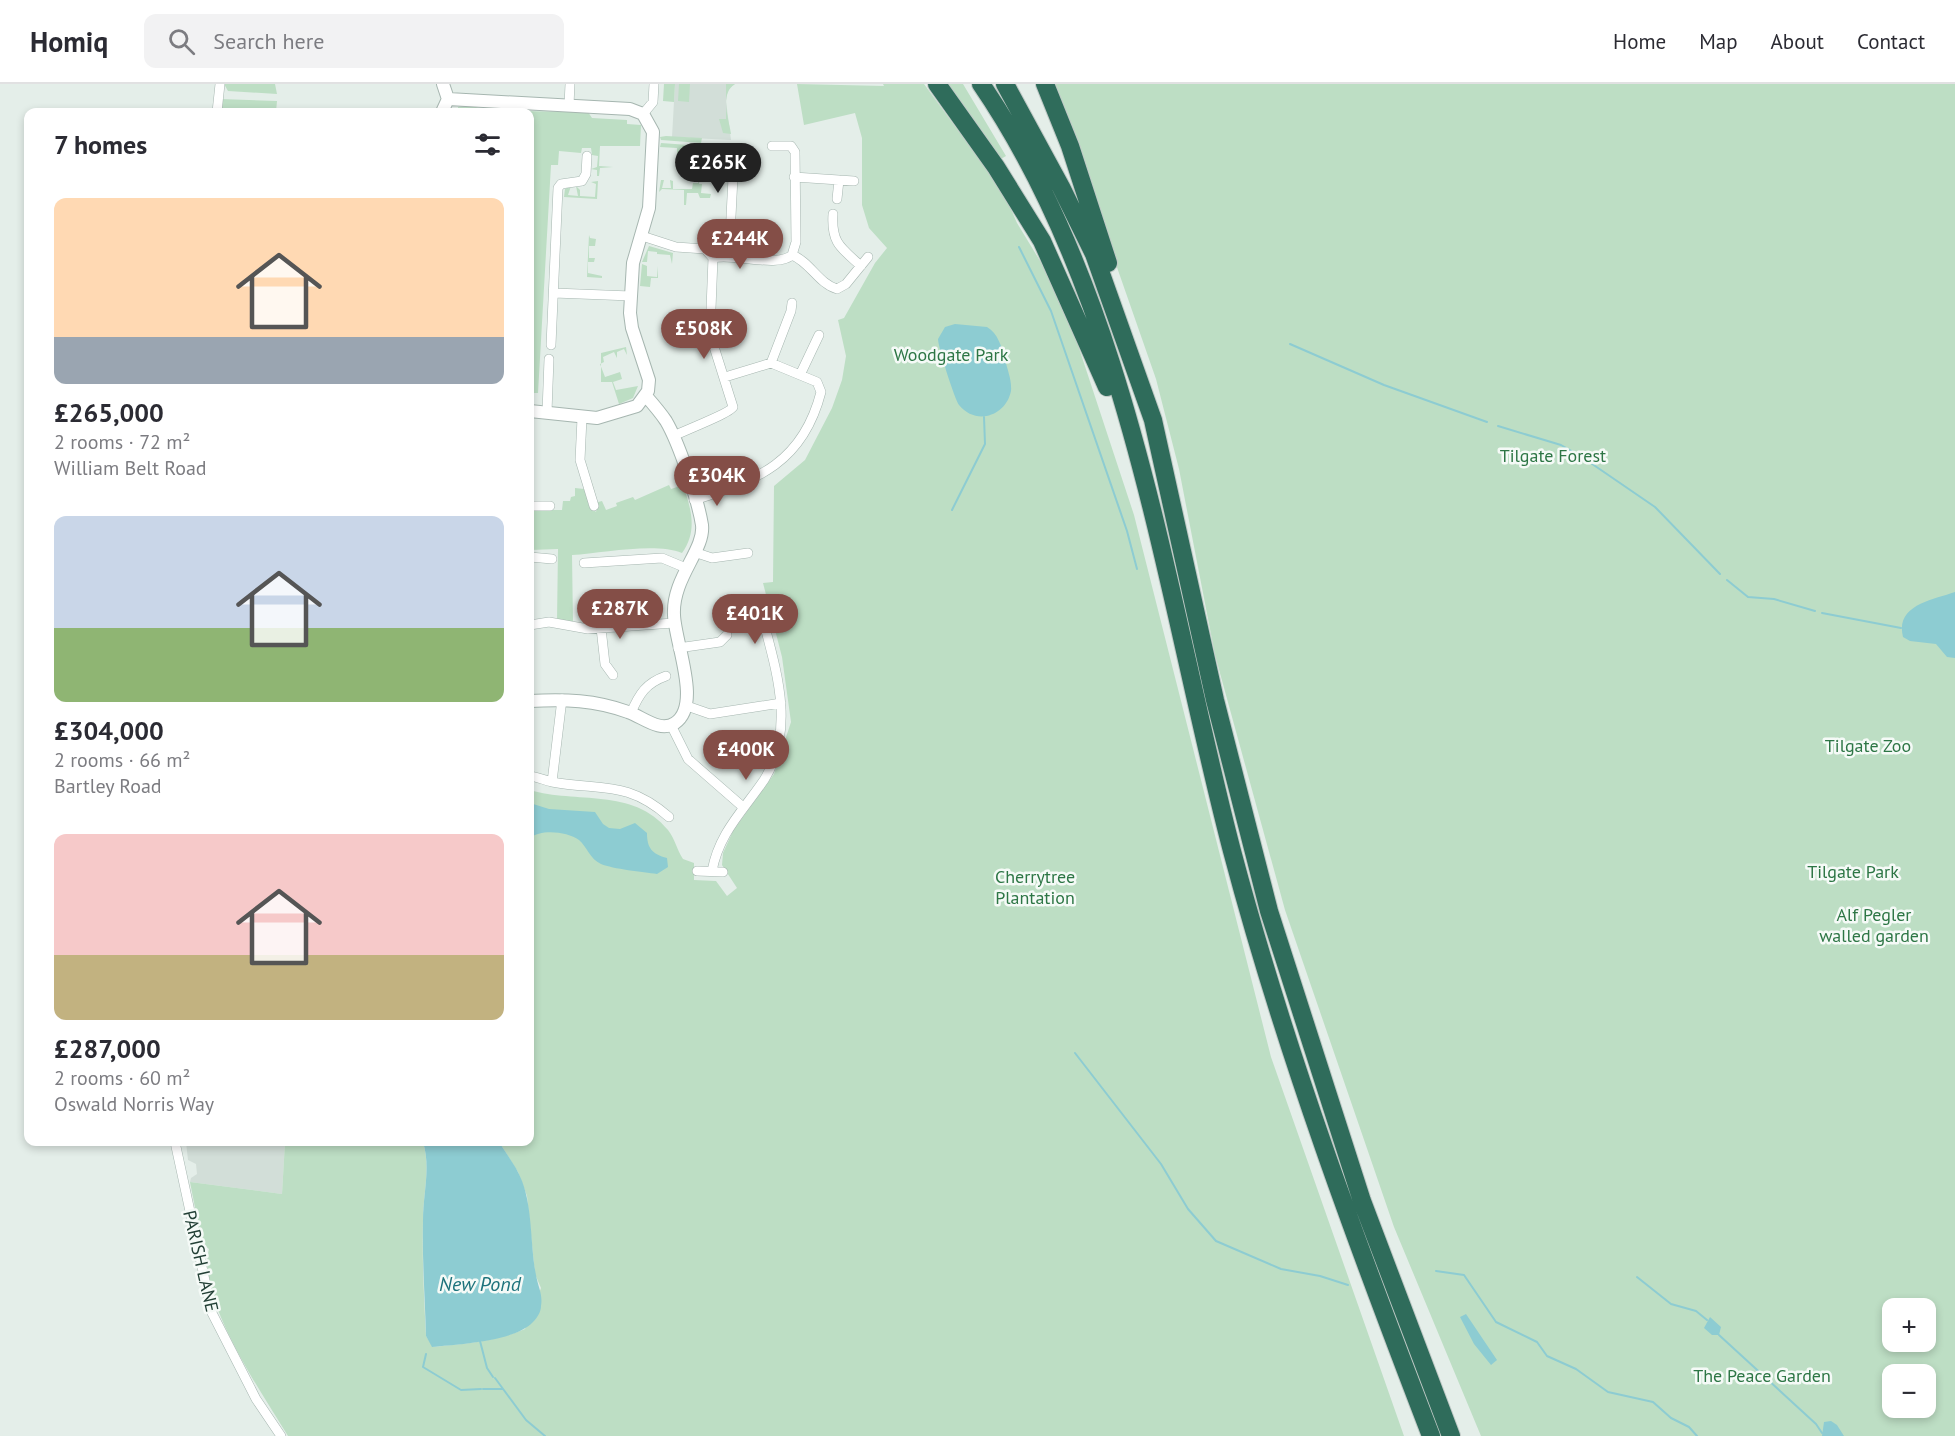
<!DOCTYPE html>
<meta charset="utf-8">
<style>
:root{--surface:#fff;--page:#f2f2f3;--text:#2b2b33;--muted:#7c7c81;--line:#e1e1e2;--accent:#844e47}
body{margin:0;font-family:"PT Sans",sans-serif;background:var(--page);color:var(--text);height:100vh;display:flex;flex-direction:column;font-size:22px;white-space:nowrap}
*{box-sizing:border-box;margin:0}
p{font-size:20px;color:var(--muted)}
.icon{flex:none;width:33px;height:33px;fill:none;stroke:currentColor;stroke-width:2;stroke-linecap:round;stroke-linejoin:round}
.map{position:relative;flex:1;overflow:hidden}
.sheet{position:absolute;left:24px;top:24px;width:510px;height:1038px;display:flex;flex-direction:column;background:var(--surface);border-radius:12px;box-shadow:0 3px 9px #0003}
.sheet>*{flex:none}
.tools{position:absolute;left:1882px;top:1214px;display:grid;gap:12px}
.tools a{display:grid;place-items:center;width:54px;height:54px;border-radius:12px;background:var(--surface);box-shadow:0 3px 9px #0003;font-size:30px}
.price{position:absolute;translate:-50% -51px;padding:0 14px;border-radius:21px;background:var(--accent);color:#fff;font-size:20px;line-height:39px;filter:drop-shadow(0 2px 3px #0008)}
.price::after{content:'';position:absolute;left:50%;top:36px;width:18px;height:14px;margin-left:-9px;background:inherit;clip-path:polygon(0 0,100% 0,50% 100%)}
.price.on{background:#222;color:#fff}
ul{padding:0;list-style:none}
li{display:grid;align-content:center;gap:12px;height:318px;padding:0 30px}
li span{display:grid;place-items:center;height:186px;border-radius:12px;color:#555}
li>.icon{margin-inline-start:auto}
span .icon{width:108px;height:108px;fill:#fffc;stroke-width:1}
li b{font-size:26px}
h2{display:flex;justify-content:space-between;align-items:center;height:72px;padding:0 30px;font-size:26px}
header{display:flex;align-items:center;gap:36px;box-sizing:border-box;height:84px;padding:0 30px;background:var(--surface);border-bottom:2px solid var(--line)}
header strong{font-size:28px}
nav{display:flex;gap:33px;margin-inline-start:auto;font-size:21px}
.search{width:420px;height:54px;background:var(--page);display:flex;align-items:center;gap:15px;box-sizing:border-box;padding:0 21px;border-radius:12px;color:var(--muted);font-size:22px}
.map>svg:first-child{display:block}
.built{fill:#d2ded8}
.green{fill:#bddec4;fill-rule:evenodd}
.water{fill:#8dccd2}
.lines{fill:none;stroke-linecap:round;stroke-linejoin:round}
.stream{stroke:#8dccd2;stroke-width:2}
.minor-casing{stroke:#a6b6b0;stroke-width:10}
.tertiary-casing{stroke:#a6b6b0;stroke-width:14}
.motorway-casing{stroke:#c1cac7;stroke-width:20}
.minor{stroke:#fff;stroke-width:9}
.tertiary{stroke:#fff;stroke-width:12}
.motorway{stroke:#2f6c5b;stroke-width:18}
.labels{text-anchor:middle;dominant-baseline:central;stroke-width:5;stroke-linejoin:round;paint-order:stroke}
.park-label{font-size:18px;fill:#2d7645;stroke:#f5faf7}
.street-label{font-size:18px;fill:#234036;stroke:#f5faf7}
.water-label{font-size:20px;font-style:italic;fill:#1d737c;stroke:#f5faf7}
</style>
<header>
<strong>Homiq</strong>
<div class="search"><svg class="icon" aria-label="search" viewBox="0 0 24 24"><circle cx="10" cy="10" r="6"/><path d="M15 15l6 6"/></svg>Search here</div>
<nav><a>Home</a><a>Map</a><a>About</a><a>Contact</a></nav>
</header>
<div class="map">
<svg width="1955" height="1352" viewBox="0 0 1955 1352">
<rect width="100%" height="100%" fill="#e4eee9"/>
<!-- built -->
<path class="built" d="M675,0H735L728,5L726,17L731,56L672,53Z
M186,1058H285L282,1110L190,1098L191,1094L197,1090L196,1080L188,1076Z"/>
<!-- green -->
<path class="green" d="M224,0H275L277,10L228,7Z
M664,0H675L674,18L663,17Z
M679,0H690L689,18L678,17Z
M726,0H735C719,10 729,35 731,50L723,49L719,35H726Z
M797,0L884,2L883,0H924L1004,109L1017,139L1048,190L1076,255L1134,431L1271,973L1404,1352H288C262,1309 196,1214 209,1165L202,1159L190,1098L282,1110L285,1058H423C431,1084 423,1109 423,1136C422,1175 424,1214 426,1252L433,1263C463,1260 497,1257 525,1245L541,1204L535,1190L527,1112L518,1088L499,1058H530V706C576,720 633,703 668,746C675,755 677,766 683,775L694,779V796L716,797L727,812L737,804L722,781L723,769L733,747L774,690L791,638L782,573L763,499L773,498L774,402L805,376L832,324L842,296L846,272L838,236L844,234L875,179L887,164L869,144L862,121V54L855,29L804,41Z
M945,0H963L1006,72L999,76Z
M1053,0H1955V1352H1481L1394,1143L1285,826L1215,571L1179,385L1156,295ZM1893,1224H1926V1257H1893ZM1893,1290H1926V1323H1893Z
M220,15L277,17L276,28H219Z
M472,21L482,26L505,27L510,23L517,27L588,28L592,34L627,36V40L641,41L640,62H600L599,82L613,83L600,84L599,92H597V86L591,85L597,83L598,72L592,71L591,64H582L581,69L559,67L558,81H551L538,309H530V28H458V23Z
M660,53L666,52L702,54L701,59L661,56Z
M661,59L702,62L699,100H702L701,109L711,110L710,114H700L698,109H687L686,121H684V106L662,105L659,108L661,96H664L662,104H671L670,96L673,97V105H692L693,99H698L699,79L688,78V71L677,70V64L660,63Z
M598,97L597,115L564,113L565,105L571,102L568,111L578,112L576,102L580,106V112L595,113L596,100L591,98Z
M589,151L590,154L596,155L595,162H589V174H595L594,178H588V189L602,192V194L587,193Z
M649,162L673,169L672,180L670,171L657,170V168L648,167L647,178H642Z
M642,180L647,182V192L657,193L658,182V194H651L650,203L640,202Z
M626,263L627,271L624,265L617,268V274L614,268L603,273L604,278L600,280L605,293L620,288L622,295L613,298L616,306L638,302L633,314L619,320L612,298H601V269Z
M680,392C689,419 700,444 682,469C656,458 602,469 572,471L573,540L557,537L558,465L530,466V426H562L563,417H570L571,413L575,412V404L584,405L588,410V420L596,428L598,418L602,417L606,426L617,422L616,419L633,413L635,416L669,401L671,405L680,402L677,393Z"/>
<!-- water -->
<path class="water" d="M955,240L987,243C998,249 1002,264 1005,275C1007,285 1012,296 1011,307C1006,332 976,342 959,321C955,316 938,263 938,255L945,243Z
M1955,508V574L1947,573L1936,560L1910,557L1903,553C1895,521 1932,516 1955,508Z
M530,719L549,725L595,728L603,740L609,744L620,745L635,739L647,749C647,764 652,770 667,774L668,783L657,790C643,788 613,785 601,780C590,775 587,763 579,756C567,747 540,745 530,754Z
M423,1058H499C507,1071 517,1083 522,1097C533,1126 530,1161 536,1191C538,1203 543,1210 541,1222C541,1228 537,1234 533,1238C514,1258 459,1260 432,1263L426,1252C425,1214 422,1175 423,1136C423,1109 431,1084 423,1058Z
M1466,1230L1497,1276L1491,1281L1474,1260L1460,1233Z
M1710,1233L1721,1243L1719,1251H1712L1704,1244Z
M1831,1337L1837,1341L1844,1352H1822L1824,1338Z"/>
<g class="lines">
<!-- stream -->
<path class="stream" d="M1019,163L1051,227L1127,447L1137,485
M1290,260L1384,301L1487,338
M1498,342L1561,361L1582,373L1655,423L1720,490
M952,426L985,360L984,333
M1727,496L1748,513L1774,515L1815,527
M1822,529L1901,544
M1075,969L1161,1080L1188,1125L1216,1157L1281,1185L1320,1192L1348,1201
M1436,1187L1464,1191L1496,1238L1537,1258L1547,1272L1576,1285L1608,1308L1653,1318L1671,1334L1689,1343L1697,1352
M1637,1193L1671,1220L1696,1227L1707,1236
M1719,1251L1816,1340L1822,1349
M480,1257L487,1284L493,1293
M426,1270L423,1283L461,1306L481,1305
M495,1294L526,1336L545,1352
M483,1305H502"/>
<!-- minor casing -->
<g class="minor-casing">
<path id="minor" d="M569,21L570,0
M217,28L220,0
M643,30L653,18L654,0
M772,62H791L795,68L796,158L792,171
M794,93L854,97
M837,115L839,96
M833,130C831,159 841,164 861,182
M642,152L676,163L705,165L713,174
M792,171C810,178 819,200 837,205L846,200L868,173
M729,172L733,93
M713,174C735,169 777,184 792,171
M554,209L631,212
M551,261L558,104L561,100L582,97L586,90L587,72
M771,279L791,227L792,219
M800,291L819,251
M547,328L549,275
M582,334L580,376L594,422
M673,352C684,347 730,329 733,323L710,250L713,174
M694,416C759,396 803,378 821,308L817,298L771,279L725,293
M530,422H550
M694,468L712,474L748,469
M530,473L552,475
M584,479L662,474L686,484
M530,541L549,538L588,545L674,539
M601,544L605,580L613,591
M678,564L720,558L727,551
M687,622L710,630L781,619
M631,629C639,610 646,599 666,592
M671,641L688,675L743,723
M530,692C537,693 544,696 552,698C601,707 627,696 669,733
M552,698L562,615
M697,787L723,788
M712,787C719,749 743,727 764,696C799,640 772,575 758,516
M175,1058L212,1229L256,1315L281,1352"/>
</g>
<!-- tertiary casing -->
<g class="tertiary-casing">
<path id="tertiary" d="M443,0L448,15
M448,15L630,25L643,30L653,48L649,124L633,179L630,229L632,244L649,296L648,307L637,322L597,334L530,327
M442,28L448,15
M530,617C565,615 595,616 628,628C643,633 660,649 675,639C702,621 675,559 674,531C672,494 705,466 702,441C698,416 679,359 666,337C660,328 653,320 646,312"/>
</g>
<!-- motorway casing -->
<g class="motorway-casing">
<path id="motorway" d="M937,0L996,83L1042,157L1107,303
M981,0C1131,219 1166,515 1232,767C1285,967 1357,1160 1431,1352
M1005,0L1061,103L1094,170L1153,336L1215,616L1269,827L1362,1117L1451,1352
M1045,0L1070,62L1108,179"/>
</g>
<!-- minor -->
<use href="#minor" class="minor"/>
<!-- tertiary -->
<use href="#tertiary" class="tertiary"/>
<!-- motorway -->
<use href="#motorway" class="motorway"/>
</g>
<g class="labels">
<!-- park labels -->
<g class="park-label">
<text x="951" y="270">Woodgate Park</text>
<text x="1553" y="371">Tilgate Forest</text>
<text x="1868" y="661">Tilgate Zoo</text>
<text x="1853" y="787">Tilgate Park</text>
<text x="1035" y="792">Cherrytree<tspan x="1035" dy="21">Plantation</tspan></text>
<text x="1874" y="830">Alf Pegler<tspan x="1874" dy="21">walled garden</tspan></text>
<text x="1762" y="1291">The Peace Garden</text>
</g>
<!-- street labels -->
<g class="street-label">
<text transform="translate(201 1177) rotate(77)">PARISH LANE</text>
</g>
<!-- water labels -->
<g class="water-label">
<text x="480" y="1200">New Pond</text>
</g>
</g>
</svg>
<div class="tools">
<a>+</a>
<a>−</a>
</div>
<b class="price on" style="left:718px;top:110px">£265K</b>
<b class="price" style="left:740px;top:186px">£244K</b>
<b class="price" style="left:704px;top:276px">£508K</b>
<b class="price" style="left:717px;top:423px">£304K</b>
<b class="price" style="left:620px;top:556px">£287K</b>
<b class="price" style="left:755px;top:561px">£401K</b>
<b class="price" style="left:746px;top:697px">£400K</b>
<section class="sheet">
<h2>7 homes<svg class="icon" aria-label="filters" viewBox="0 0 24 24"><path d="M4 7h16M4 17h16"/><circle cx="9" cy="7" r="2"/><circle cx="15" cy="17" r="2"/></svg></h2>
<ul>
<li><span style="background:linear-gradient(#ffd9b3 75%,#9aa5b1 0)"><svg class="icon" aria-label="home" viewBox="0 0 24 24"><path d="M3 11l9-7 9 7M6 9v11h12V9"/></svg></span><div><b>£265,000</b><p>2 rooms · 72 m²</p><p>William Belt Road</p></div></li>
<li><span style="background:linear-gradient(#c9d6e8 60%,#8fb573 0)"><svg class="icon" aria-label="home" viewBox="0 0 24 24"><path d="M3 11l9-7 9 7M6 9v11h12V9"/></svg></span><div><b>£304,000</b><p>2 rooms · 66 m²</p><p>Bartley Road</p></div></li>
<li><span style="background:linear-gradient(#f6c9c9 65%,#c2b280 0)"><svg class="icon" aria-label="home" viewBox="0 0 24 24"><path d="M3 11l9-7 9 7M6 9v11h12V9"/></svg></span><div><b>£287,000</b><p>2 rooms · 60 m²</p><p>Oswald Norris Way</p></div></li>
</ul>
</section>
</div>
